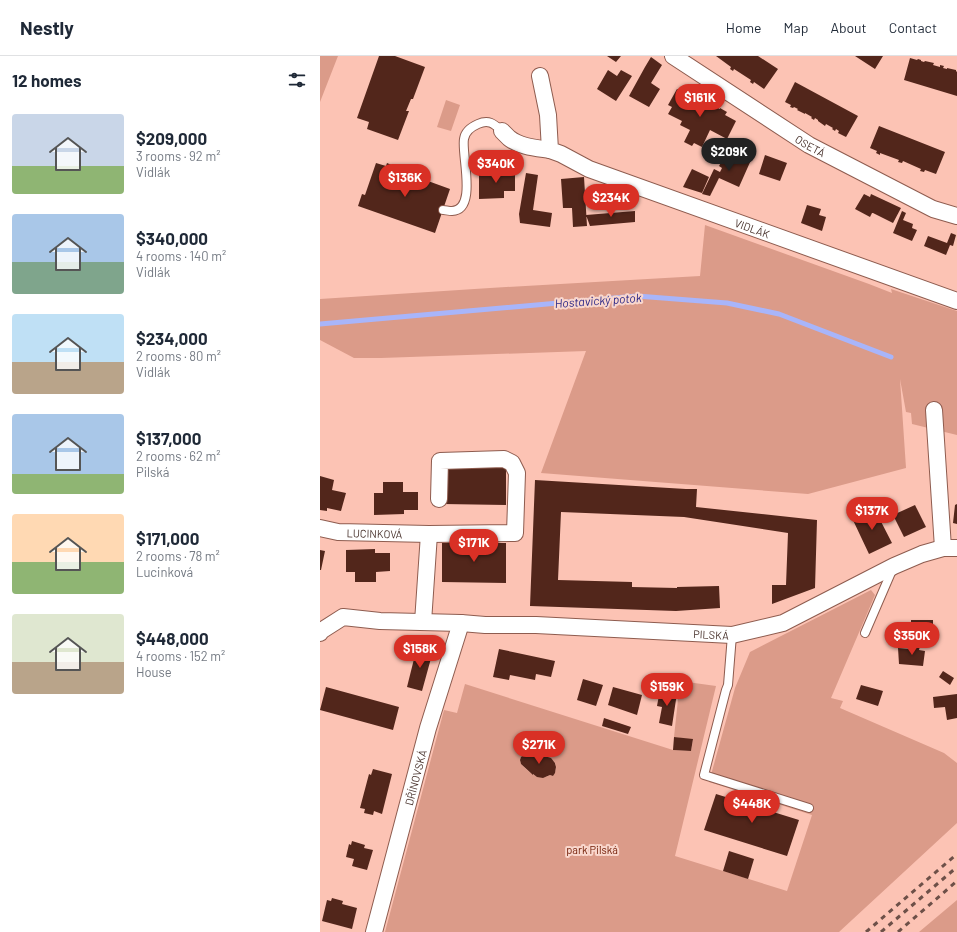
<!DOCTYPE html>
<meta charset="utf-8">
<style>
:root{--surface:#fff;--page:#f2f2f3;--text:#1f2937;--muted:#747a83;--line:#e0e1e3;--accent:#d93025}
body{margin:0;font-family:Barlow,sans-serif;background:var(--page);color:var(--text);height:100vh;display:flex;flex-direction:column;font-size:15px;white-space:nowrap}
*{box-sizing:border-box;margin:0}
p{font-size:13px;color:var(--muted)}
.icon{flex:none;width:22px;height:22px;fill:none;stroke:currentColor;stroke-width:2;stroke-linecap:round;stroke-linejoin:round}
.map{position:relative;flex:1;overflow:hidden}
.side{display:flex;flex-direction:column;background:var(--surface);width:320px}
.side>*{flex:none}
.price{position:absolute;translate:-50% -34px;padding:0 9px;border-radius:14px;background:var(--accent);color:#fff;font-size:13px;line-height:26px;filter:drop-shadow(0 1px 2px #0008)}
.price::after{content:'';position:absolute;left:50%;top:24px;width:12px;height:9px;margin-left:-6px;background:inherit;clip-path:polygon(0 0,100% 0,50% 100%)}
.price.active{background:#222;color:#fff}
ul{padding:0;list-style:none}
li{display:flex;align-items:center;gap:12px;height:100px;padding:0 12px}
li span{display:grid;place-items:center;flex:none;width:112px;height:80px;border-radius:4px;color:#555}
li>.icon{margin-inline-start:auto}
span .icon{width:48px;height:48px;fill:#fffc;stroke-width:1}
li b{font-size:17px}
h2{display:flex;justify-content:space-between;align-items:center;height:48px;padding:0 12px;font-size:17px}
header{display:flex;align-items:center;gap:24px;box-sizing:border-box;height:56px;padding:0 20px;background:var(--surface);border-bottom:1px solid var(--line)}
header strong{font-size:19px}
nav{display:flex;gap:22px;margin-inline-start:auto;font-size:14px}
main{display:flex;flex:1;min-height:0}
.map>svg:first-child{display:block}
.green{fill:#db9b89;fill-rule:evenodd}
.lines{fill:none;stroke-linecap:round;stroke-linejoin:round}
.stream{stroke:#a8b5fa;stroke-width:5}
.building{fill:#52261b}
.service-casing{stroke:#8e5c4f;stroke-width:10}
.minor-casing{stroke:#8e5c4f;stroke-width:18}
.service{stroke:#fff;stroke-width:8}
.minor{stroke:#fff;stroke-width:16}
.rail{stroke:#6d5048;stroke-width:3;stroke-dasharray:5 5;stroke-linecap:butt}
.labels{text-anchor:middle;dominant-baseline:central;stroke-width:4;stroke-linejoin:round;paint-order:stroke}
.street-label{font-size:11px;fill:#48322c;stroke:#f9d7cd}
.park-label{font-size:11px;fill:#6f1900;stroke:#f9d7cd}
.water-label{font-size:12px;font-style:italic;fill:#292586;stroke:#f9d7cd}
</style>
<header>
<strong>Nestly</strong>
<nav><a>Home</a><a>Map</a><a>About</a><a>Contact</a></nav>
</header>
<main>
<section class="side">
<h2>12 homes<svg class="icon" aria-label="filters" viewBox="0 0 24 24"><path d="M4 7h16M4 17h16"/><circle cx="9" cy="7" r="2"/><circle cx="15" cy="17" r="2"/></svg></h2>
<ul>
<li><span style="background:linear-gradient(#c9d6e8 65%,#8fb573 0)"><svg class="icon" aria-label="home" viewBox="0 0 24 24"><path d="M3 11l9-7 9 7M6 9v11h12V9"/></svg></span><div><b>$209,000</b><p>3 rooms · 92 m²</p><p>Vidlák</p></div></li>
<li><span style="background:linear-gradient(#a9c7e8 60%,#7fa58c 0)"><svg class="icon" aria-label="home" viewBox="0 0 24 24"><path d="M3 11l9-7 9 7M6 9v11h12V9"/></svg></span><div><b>$340,000</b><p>4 rooms · 140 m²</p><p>Vidlák</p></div></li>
<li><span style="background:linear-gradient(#bfe0f5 60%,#b9a48a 0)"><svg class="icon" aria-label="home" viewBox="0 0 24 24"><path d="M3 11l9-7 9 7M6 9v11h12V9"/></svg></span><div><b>$234,000</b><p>2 rooms · 80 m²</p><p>Vidlák</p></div></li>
<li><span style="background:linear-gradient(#a9c7e8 75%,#8fb573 0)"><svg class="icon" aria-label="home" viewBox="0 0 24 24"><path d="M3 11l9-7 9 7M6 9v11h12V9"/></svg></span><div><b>$137,000</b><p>2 rooms · 62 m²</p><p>Pilská</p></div></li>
<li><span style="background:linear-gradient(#ffd9b3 60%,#8fb573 0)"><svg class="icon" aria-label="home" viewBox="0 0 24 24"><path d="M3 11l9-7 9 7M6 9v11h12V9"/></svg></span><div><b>$171,000</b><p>2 rooms · 78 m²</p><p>Lucinková</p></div></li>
<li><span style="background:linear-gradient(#dfe7d0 60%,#b9a48a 0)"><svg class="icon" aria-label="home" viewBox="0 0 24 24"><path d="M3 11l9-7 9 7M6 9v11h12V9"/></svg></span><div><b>$448,000</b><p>4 rooms · 152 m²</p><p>House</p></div></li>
</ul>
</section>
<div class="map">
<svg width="637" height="876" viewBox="0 0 637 876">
<rect width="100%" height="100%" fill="#fcc3b4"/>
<!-- green -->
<path class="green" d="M0,0H18L0,46Z
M126,44L140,49L131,75L117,71Z
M385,169L549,228L572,237L571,233L637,255V379L592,368L591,357L586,356L580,323L586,412L488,438L221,417L266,295L61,302H34L0,284V243L170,232L380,220Z
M551,534L555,539L511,642L523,645L520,652L624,697L637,707V767L519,876H65L124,654L137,657L145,628L353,694L371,695L373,684L354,681L360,625L396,630L355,800L467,835L492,759L389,726L415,632L430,596ZM207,698C220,700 245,700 233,720L230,719C219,726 209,716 201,708C199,703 201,699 207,698Z
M637,844V876H599Z"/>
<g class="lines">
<!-- stream -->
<path class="stream" d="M0,268L317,240L407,247L459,258L571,301"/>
</g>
<!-- building -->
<path class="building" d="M59,0H75L105,11L93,43H91L86,55H89L78,84L47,73L49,66L37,62Z
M287,0H301L296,6Z
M396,0H438L458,13L444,33L434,26L433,28L430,26L431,24L414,13L413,15L410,13L411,11Z
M535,0H563L555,13Z
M331,1L342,9L331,27L340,33L329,51L309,40L325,11Z
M590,2L597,4L598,3L601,4V5L604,6L605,5L614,7L613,9L620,11V9L624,10L623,12L627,13V12L636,14V15L637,16V40L584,24Z
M288,14L297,20L301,14L312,20L296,45L277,33Z
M475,26L538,60L526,81L518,77L519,75L516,73L515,75L512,73L513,72L506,68L505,70L498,65V64L495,62L494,64L491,62L492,61L485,57V58L477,54L478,53L474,51L473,52L470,51L471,49L465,46Z
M357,33L384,47L385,46L400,53V52L407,56L405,59L416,65L407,83L390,74L382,91L374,87L372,90L364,86L370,74L360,69L362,65L348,58L352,51L348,49Z
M559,70L625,96L616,118L605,114L604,116L600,115L601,113L583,105L582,107L578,106L579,104L560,97V99L556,97L557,95L550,92Z
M409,95L431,104L419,131L399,122L390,140L382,138L394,113L400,116L402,112L399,110L403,103L405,104Z
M445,99L467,107L460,125L439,118Z
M56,107L66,110L67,107L76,111L75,114L88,118L87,122L95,125L97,121L130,133L115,177L38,150L42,138L45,139Z
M372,113L389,121L382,137L363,131Z
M159,116H195V135H184V142L159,143Z
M206,117L218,119L213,154L232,157L230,171L200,167L199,158Z
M264,121L267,170L253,171L252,152H243L241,123Z
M544,138L550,141L551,138L581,152L573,167L553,157H552L550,161L535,153Z
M487,149L501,153L499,159L506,161L502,175L481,167Z
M315,155V166L270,170L266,159Z
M582,155L586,157L583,164L593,168L592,172L597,174L592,185L573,177Z
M631,177L636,179L633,190L630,189L626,199L604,190L608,180L627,187Z
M123,409L186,410V449L123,448Z
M0,420L14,424L12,434L26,437L21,455L7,452V455L0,454Z
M215,424L366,433H377L376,451L497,464L495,532L452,548V529H466L468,477L364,461L241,456L238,524L312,526V531L357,532V531L399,530L400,552L356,555L210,550Z
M63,426H83V436H98V454H84V458L54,459V437H63Z
M637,448V468L633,467L635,449Z
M595,449L606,471L584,481L573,459Z
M554,452L572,487L549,498L532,462Z
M122,487H186V527L122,526Z
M55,493V497H70V515L56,516V526H35V516H26V494Z
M0,494L5,495L1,514H0Z
M591,564H613V576H609V573H591Z
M591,589L600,590L599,594L605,595L603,610L579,608L578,592L590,593Z
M97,591L113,595L102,635L87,631Z
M179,593L235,605L231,621L216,618L215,624L190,619L189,624L173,621Z
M623,615L634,622L630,629L619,621Z
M263,623L283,629L276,650L257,644Z
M541,629L563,635L558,650L536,643Z
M6,631L79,651L73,674L0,654Z
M293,631L322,639L317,659L288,649Z
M340,634L357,637L352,670L339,667L342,651L337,650Z
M637,638V662L627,664L625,651L614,652L613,641Z
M284,662L311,671L308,678L282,670Z
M354,681L373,683L371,695L353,694Z
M207,698L221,699L231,702L235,707L236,711L235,717L233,720L230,719L223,722L217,721L213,718V719L201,708L200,704L201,701L204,699Z
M53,713L72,718L62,758L54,755L53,759L44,757L45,753L40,752L49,718L51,719Z
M396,738L425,747L428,739L452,746L450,755L479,764L467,800L384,774Z
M32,785L45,789L44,792L53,794L47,814L32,810L34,803L26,801L29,788L31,789Z
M409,795L434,803L428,823L403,815Z
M12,842L23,845L22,848L37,852L32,873L2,865L7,844L11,845Z"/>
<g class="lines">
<!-- service casing -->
<g class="service-casing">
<path id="service" d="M123,154C125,154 129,155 132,155C158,154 141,98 144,83C145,76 151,71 158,68C169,63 174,68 182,75
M545,577L573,512
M412,579L408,629L406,634L384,719L489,752"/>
</g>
<!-- minor casing -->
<g class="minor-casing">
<g id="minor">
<path id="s1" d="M353,0L489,89L613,153L637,160"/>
<path id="s2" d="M220,20L228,59L230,94L241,98L269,113L637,245"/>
<path d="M182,75C184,77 187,80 189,82C200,91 217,92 230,94"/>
<path d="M614,354L623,492"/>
<path id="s3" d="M0,472L18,476L109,478L195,477L197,417L192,407L184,403L120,405L119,443"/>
<path d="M103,566L109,478"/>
<path id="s4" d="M0,577L1,575L23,561L60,565L141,567L165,569H216L412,579L463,567L574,510L602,498L623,492H637"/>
<path id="s5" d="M54,876L108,672L141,567"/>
</g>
</g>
<!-- service -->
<use href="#service" class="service"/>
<!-- minor -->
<use href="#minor" class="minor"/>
<!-- rail -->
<path class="rail" d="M546,876L637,798
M561,876L637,811
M578,876L637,825"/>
</g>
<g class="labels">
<!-- street labels -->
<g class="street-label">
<text stroke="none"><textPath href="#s1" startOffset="164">OSETÁ</textPath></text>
<text stroke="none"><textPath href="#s2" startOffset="292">VIDLÁK</textPath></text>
<text stroke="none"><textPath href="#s3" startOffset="55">LUCINKOVÁ</textPath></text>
<text stroke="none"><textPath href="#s4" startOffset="397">PILSKÁ</textPath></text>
<text stroke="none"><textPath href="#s5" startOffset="160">DŘÍNOVSKÁ</textPath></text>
</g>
<!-- park labels -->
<g class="park-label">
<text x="272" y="793">park Pilská</text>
</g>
<!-- water labels -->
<g class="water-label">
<text transform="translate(278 244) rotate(-4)">Hostavický potok</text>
</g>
</g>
</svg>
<b class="price" style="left:380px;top:62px">$161K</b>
<b class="price active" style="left:409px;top:116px">$209K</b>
<b class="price" style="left:176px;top:128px">$340K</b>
<b class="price" style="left:85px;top:142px">$136K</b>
<b class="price" style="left:291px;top:162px">$234K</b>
<b class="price" style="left:552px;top:475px">$137K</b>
<b class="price" style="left:154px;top:507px">$171K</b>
<b class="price" style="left:592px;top:600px">$350K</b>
<b class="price" style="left:100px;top:613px">$158K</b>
<b class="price" style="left:347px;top:651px">$159K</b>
<b class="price" style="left:219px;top:709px">$271K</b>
<b class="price" style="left:432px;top:768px">$448K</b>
</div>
</main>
